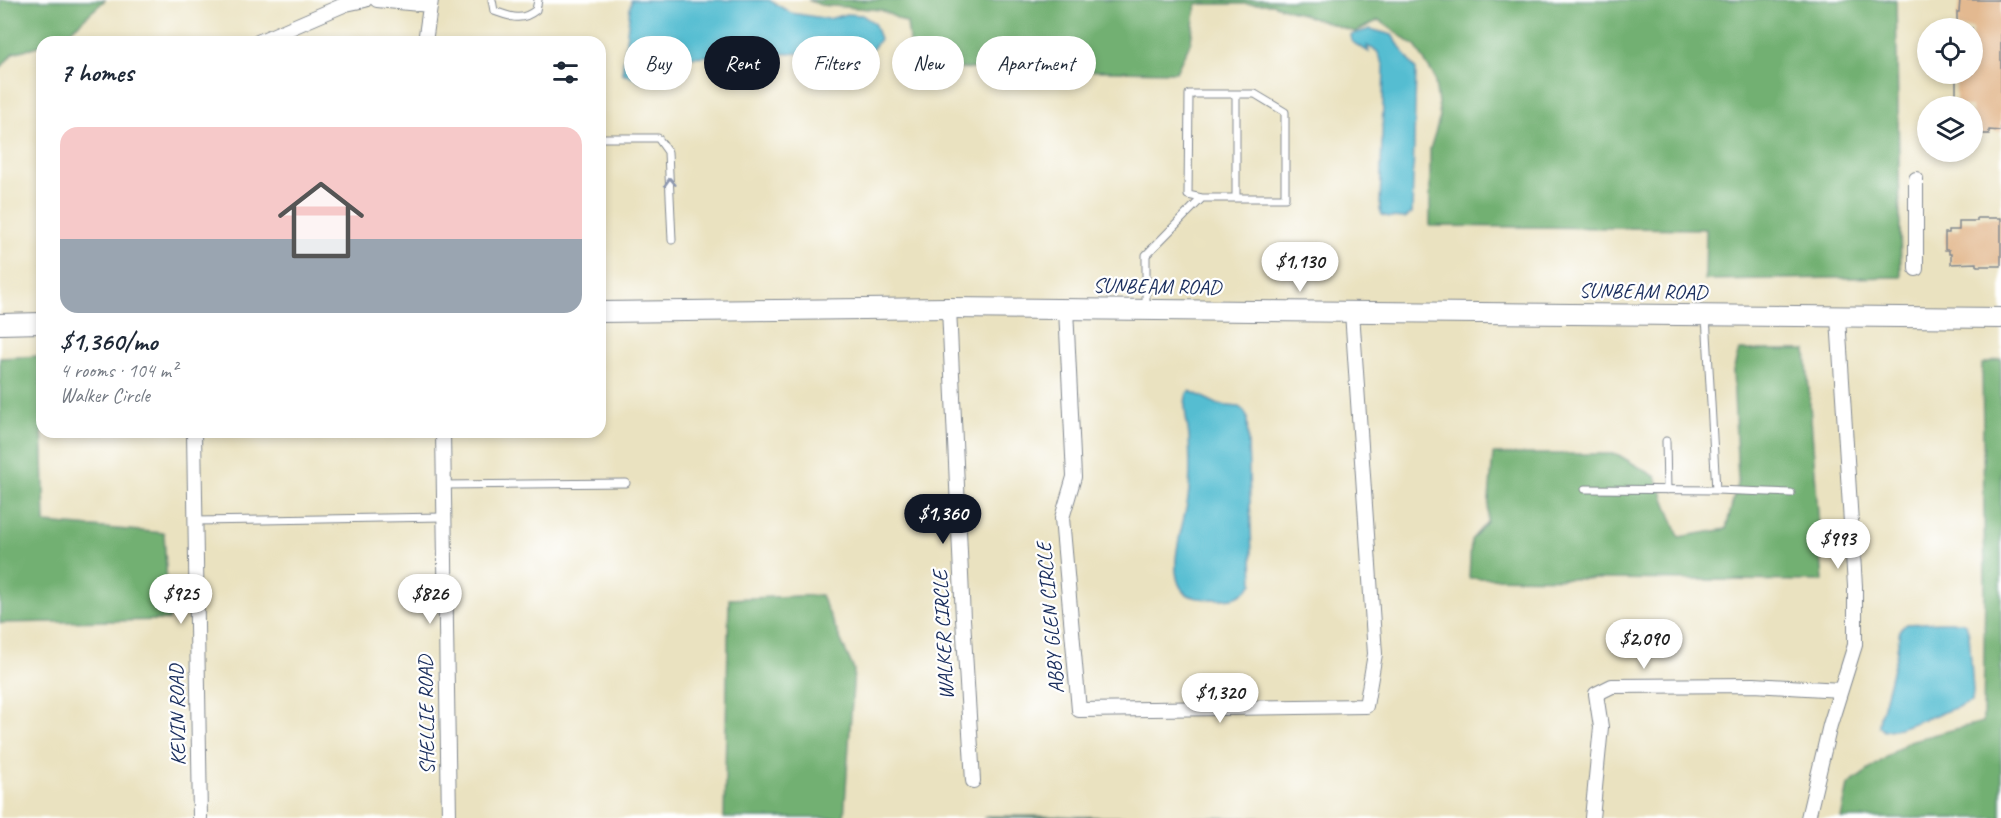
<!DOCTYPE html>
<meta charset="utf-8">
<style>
:root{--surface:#fff;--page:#f2f2f3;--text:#1f2937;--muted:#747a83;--accent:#111827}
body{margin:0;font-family:Caveat,sans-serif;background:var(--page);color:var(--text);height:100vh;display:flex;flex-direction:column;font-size:22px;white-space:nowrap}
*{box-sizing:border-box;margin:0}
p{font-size:20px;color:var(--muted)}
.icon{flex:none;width:33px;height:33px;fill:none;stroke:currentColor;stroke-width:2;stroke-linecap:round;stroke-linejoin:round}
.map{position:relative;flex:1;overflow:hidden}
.drawer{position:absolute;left:36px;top:36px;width:570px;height:402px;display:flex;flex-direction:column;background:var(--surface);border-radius:18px;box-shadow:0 3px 9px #0003}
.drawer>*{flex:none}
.top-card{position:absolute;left:624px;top:36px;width:570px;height:54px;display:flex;gap:12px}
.fabs{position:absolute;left:1917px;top:18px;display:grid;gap:12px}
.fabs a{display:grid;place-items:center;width:66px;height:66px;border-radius:50%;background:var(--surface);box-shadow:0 3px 9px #0003;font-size:30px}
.price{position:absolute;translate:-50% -51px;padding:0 14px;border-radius:21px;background:#fff;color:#222;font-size:20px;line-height:39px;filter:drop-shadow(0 2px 3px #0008)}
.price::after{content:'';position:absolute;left:50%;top:36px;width:18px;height:14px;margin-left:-9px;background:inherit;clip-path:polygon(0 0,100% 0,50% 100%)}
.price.current{background:var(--accent);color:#fff}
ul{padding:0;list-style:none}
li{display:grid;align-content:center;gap:12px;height:318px;padding:0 24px}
li span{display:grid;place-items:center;height:186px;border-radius:18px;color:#555}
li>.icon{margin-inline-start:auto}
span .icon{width:108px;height:108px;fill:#fffc;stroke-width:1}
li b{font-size:26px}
h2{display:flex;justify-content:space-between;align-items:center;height:72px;padding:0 24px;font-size:26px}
.chip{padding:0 21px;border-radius:27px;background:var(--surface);box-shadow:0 3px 9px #0003;font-size:21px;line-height:54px}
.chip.current{background:var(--accent);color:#fff}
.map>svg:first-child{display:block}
.forest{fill:#72b072;stroke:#467068;stroke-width:1.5}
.water{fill:#54bdd1;stroke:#387698;stroke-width:1.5}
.building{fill:#e3b990}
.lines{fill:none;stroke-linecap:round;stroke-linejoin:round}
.lane-casing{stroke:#82888f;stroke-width:9}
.street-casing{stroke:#82888f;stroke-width:16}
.secondary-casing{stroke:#82888f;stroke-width:22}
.lane{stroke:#fff;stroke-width:7}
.street{stroke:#fff;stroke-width:14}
.secondary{stroke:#fff;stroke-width:20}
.oneway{stroke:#8d97ae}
.labels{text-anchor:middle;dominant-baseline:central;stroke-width:4.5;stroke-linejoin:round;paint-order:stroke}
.street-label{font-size:21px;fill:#1b2f5e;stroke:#fff}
</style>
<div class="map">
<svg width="2001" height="818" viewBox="0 0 2001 818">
<rect width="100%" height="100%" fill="#fff"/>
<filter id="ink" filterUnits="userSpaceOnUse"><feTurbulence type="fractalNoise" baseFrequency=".0167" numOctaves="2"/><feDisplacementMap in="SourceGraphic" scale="12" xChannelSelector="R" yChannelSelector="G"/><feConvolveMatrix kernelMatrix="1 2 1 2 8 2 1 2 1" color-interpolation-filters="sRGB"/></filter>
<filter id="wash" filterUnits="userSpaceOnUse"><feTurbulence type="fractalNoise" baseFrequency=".008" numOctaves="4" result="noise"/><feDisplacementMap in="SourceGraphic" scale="24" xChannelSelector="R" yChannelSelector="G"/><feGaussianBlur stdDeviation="1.35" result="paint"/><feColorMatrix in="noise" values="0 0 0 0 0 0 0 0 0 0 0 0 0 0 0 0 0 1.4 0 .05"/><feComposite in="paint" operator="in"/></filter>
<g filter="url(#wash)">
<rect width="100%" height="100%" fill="#eae2c0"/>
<!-- forest -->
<path class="forest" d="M0,0H105L60,40L42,42V45L13,53L0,69Z
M808,0H1896L1901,277L1705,280L1706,229L1430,226V149L1440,117L1434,76L1416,47L1379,20L1355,32L1272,4H1196L1191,41L1176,72L912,68L907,23L881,10L821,5Z
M1739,350H1806L1823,581L1469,578L1471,540L1487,522L1493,454H1617L1656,477L1679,537L1726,529L1738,480L1733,371Z
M40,356L45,523L164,533L169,620L0,623V358Z
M2001,358V818H1841L1848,785L1909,741L1983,722L1985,583L1982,364Z
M821,595L854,670L844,818H724L729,599Z
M986,816L1275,818H984Z"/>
<!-- water -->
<path class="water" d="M631,0H769L791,13L829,19L846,14L862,15L874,23L880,39L871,51L684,57L671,66L665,76L645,83L622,73Z
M1370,29L1392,35L1416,70L1412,213L1405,218L1389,217L1382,215L1380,209L1384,66L1377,51L1367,46L1369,52L1352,42L1351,35Z
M1190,391L1219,405L1239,407L1244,411L1247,417L1253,583C1240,599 1234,599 1214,599C1202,599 1188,599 1181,588C1167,566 1185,521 1188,498C1191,478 1190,457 1189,438C1188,422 1182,408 1187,393Z
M1940,622H1962L1966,625L1969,633L1973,691L1972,702L1899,728L1884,731L1879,726L1880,717L1896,657L1900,629L1907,624Z"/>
<g id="blocks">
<!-- building -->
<path class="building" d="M1960,0H2001V131L1989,130V134H1973L1972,106H1958V102H1956V74H1972V28H1957V12H1959Z
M1977,218H2001V266H1977V263L1951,264V254H1949V250H1945V233H1949V230H1959V221H1977Z"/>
</g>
</g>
<g filter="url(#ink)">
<use href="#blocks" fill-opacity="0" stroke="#82888f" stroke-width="1.5"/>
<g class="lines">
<!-- lane casing -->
<g class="lane-casing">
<path id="lane" d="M492,0L494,11C511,17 521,22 536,10L538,0
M600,138H658L668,152L672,240
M1236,198V94
M1146,307V255L1202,198H1285V112L1255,94H1189L1188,195L1202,198
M1666,441L1667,490
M443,485L626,483
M1585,489L1716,490L1706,316
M1716,490L1791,493
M195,521L444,517"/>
</g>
<!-- street casing -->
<g class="street-casing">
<path id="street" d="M377,0L430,5
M258,42L346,4L365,0
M425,42L431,0
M1916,179V269
M949,308L963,619L973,781
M1066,309L1074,477L1062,518L1079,710L1366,706L1375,654L1352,312
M194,432L200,818
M443,432L449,818
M1592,818L1601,727L1596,694L1612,686L1754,685L1841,690
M1808,818L1830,725L1855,645V586L1838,318"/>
</g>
<!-- secondary casing -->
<g class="secondary-casing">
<path id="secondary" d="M600,312L949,308L2001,318
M0,324L42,323"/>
</g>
<!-- lane -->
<use href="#lane" class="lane"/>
<!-- street -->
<use href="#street" class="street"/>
<!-- secondary -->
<use href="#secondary" class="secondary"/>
</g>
<!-- one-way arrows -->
<defs><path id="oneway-chevron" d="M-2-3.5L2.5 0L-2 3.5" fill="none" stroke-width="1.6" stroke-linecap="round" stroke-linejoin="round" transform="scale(1.5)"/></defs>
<use class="oneway" href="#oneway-chevron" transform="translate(670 182) rotate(-93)"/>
</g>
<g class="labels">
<!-- street labels -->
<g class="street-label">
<text transform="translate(1157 286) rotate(1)">SUNBEAM ROAD</text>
<text transform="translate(1643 291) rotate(1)">SUNBEAM ROAD</text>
<text transform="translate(1050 618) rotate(-95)">ABBY GLEN CIRCLE</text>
<text transform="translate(943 635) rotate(-93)">WALKER CIRCLE</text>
<text transform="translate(177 715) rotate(-91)">KEVIN ROAD</text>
<text transform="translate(426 715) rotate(-91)">SHELLIE ROAD</text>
</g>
</g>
</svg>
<div class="fabs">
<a><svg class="icon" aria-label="locate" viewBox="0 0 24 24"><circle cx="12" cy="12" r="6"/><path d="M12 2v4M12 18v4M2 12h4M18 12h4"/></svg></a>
<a><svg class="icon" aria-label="layers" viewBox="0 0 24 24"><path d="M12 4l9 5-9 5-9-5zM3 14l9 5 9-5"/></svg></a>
</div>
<b class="price" style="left:1300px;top:293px">$1,130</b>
<b class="price current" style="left:943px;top:545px">$1,360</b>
<b class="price" style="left:1838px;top:570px">$993</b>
<b class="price" style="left:181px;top:625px">$925</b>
<b class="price" style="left:430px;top:625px">$826</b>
<b class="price" style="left:1644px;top:670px">$2,090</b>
<b class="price" style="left:1220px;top:724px">$1,320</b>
<div class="top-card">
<a class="chip">Buy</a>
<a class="chip current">Rent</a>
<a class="chip">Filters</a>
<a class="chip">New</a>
<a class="chip">Apartment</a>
</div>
<section class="drawer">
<h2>7 homes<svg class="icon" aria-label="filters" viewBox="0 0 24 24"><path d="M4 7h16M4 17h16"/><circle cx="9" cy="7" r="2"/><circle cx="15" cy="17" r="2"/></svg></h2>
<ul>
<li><span style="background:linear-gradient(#f6c9c9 60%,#9aa5b1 0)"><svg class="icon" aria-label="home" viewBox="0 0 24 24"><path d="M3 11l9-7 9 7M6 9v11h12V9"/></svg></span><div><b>$1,360/mo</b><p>4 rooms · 104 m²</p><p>Walker Circle</p></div></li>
</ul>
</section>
</div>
